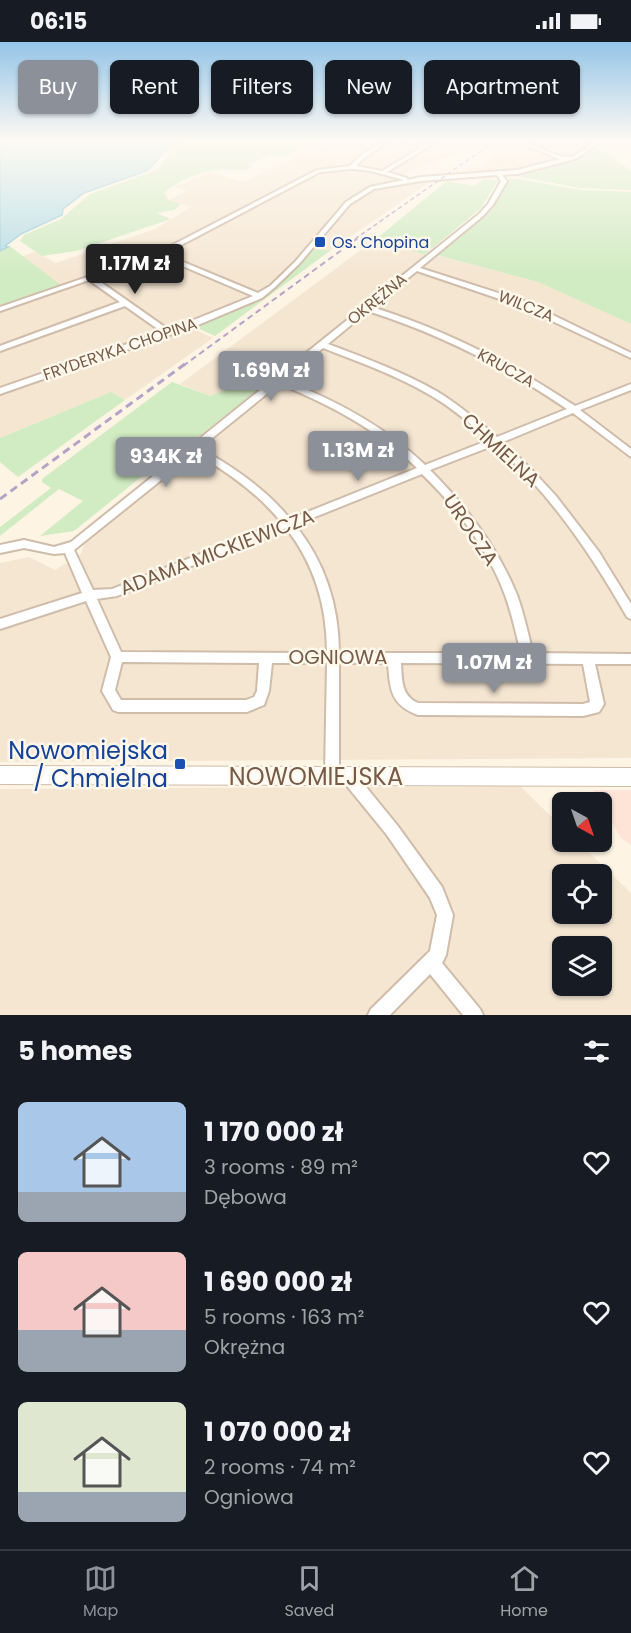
<!DOCTYPE html>
<meta charset="utf-8">
<style>
:root{--surface:#171b24;--page:#20242c;--text:#f1f3f6;--muted:#9ea1a6;--line:#363941;--accent:#8c9099}
body{margin:0;font-family:Poppins,sans-serif;background:var(--page);color:var(--text);height:100vh;display:flex;flex-direction:column;font-size:22px;white-space:nowrap}
*{box-sizing:border-box;margin:0}
p{font-size:20px;color:var(--muted)}
.icon{flex:none;width:33px;height:33px;fill:none;stroke:currentColor;stroke-width:2;stroke-linecap:round;stroke-linejoin:round}
.map{position:relative;height:973px;overflow:hidden}
.side{display:flex;flex-direction:column;background:var(--surface);flex:1}
.side>*{flex:none}
.banner{position:absolute;left:18px;top:18px;width:596px;height:54px;display:flex;gap:12px}
.needle{width:39px;rotate:140deg}
.tools{position:absolute;left:552px;top:750px;display:grid;gap:12px}
.tools a{display:grid;place-items:center;width:60px;height:60px;border-radius:9px;background:var(--surface);box-shadow:0 2px 4px #0004;font-size:30px}
.price{position:absolute;translate:-50% -51px;padding:0 14px;border-radius:6px;background:var(--accent);color:#fff;font-size:20px;line-height:39px;filter:drop-shadow(0 2px 3px #0008)}
.price::after{content:'';position:absolute;left:50%;top:36px;width:18px;height:14px;margin-left:-9px;background:inherit;clip-path:polygon(0 0,100% 0,50% 100%)}
.price.current{background:#222;color:#fff}
ul{padding:0;list-style:none}
li{display:flex;align-items:center;gap:18px;height:150px;padding:0 18px}
li span{display:grid;place-items:center;flex:none;width:168px;height:120px;border-radius:9px;color:#555}
li>.icon{margin-inline-start:auto}
span .icon{width:72px;height:72px;fill:#fffc;stroke-width:1}
li b{font-size:26px}
h2{display:flex;justify-content:space-between;align-items:center;height:72px;padding:0 18px;font-size:26px}
.tag{padding:0 21px;border-radius:9px;background:var(--surface);box-shadow:0 2px 4px #0004;font-size:21px;line-height:54px}
.tag.current{background:var(--accent);color:#fff}
.status{display:flex;justify-content:space-between;align-items:center;height:42px;padding:0 30px;background:var(--surface);direction:ltr}
.status svg{height:16px;fill:currentColor}
.menu{display:flex;justify-content:space-around;align-items:center;height:84px;border-top:2px solid var(--line);background:var(--surface);font-size:16px;color:var(--muted)}
.menu a{display:grid;justify-items:center;gap:3px}
.menu .current{color:var(--accent)}
.map>svg:first-child{display:block}
.residential{fill:#f5e6d2;fill-rule:evenodd}
.commercial{fill:#fde4d7}
.green{fill:#d1ebc2}
.water{fill:#b8dee7;stroke:#9ecdd9;stroke-width:1.5}
.lines{fill:none;stroke-linecap:round;stroke-linejoin:round}
.minor-casing{stroke:#cfbcaa;stroke-width:4}
.tertiary-casing{stroke:#cfbcaa;stroke-width:2}
.minor{fill:#fff;fill-rule:evenodd}
.tertiary{fill:#fff;fill-rule:evenodd}
.rail-far2{stroke:#b7a2c7;stroke-width:1.5;stroke-dasharray:4.5 3;stroke-linecap:butt}
.rail-far1{stroke:#b7a2c7;stroke-width:2;stroke-dasharray:6 4;stroke-linecap:butt}
.rail{stroke:#b7a2c7;stroke-width:3;stroke-dasharray:8 5;stroke-linecap:butt}
.transit-dot{fill:#1a4fb4;stroke:#fff8eb;stroke-width:2}
.labels{text-anchor:middle;dominant-baseline:central;stroke-width:5;stroke-linejoin:round;paint-order:stroke}
.far-transit-label{font-size:16px;fill:#164399;stroke:#fff8eb;text-anchor:start}
.far-street-label{font-size:16px;fill:#765b49;stroke:#fff8eb}
.street-label{font-size:20px;fill:#765b49;stroke:#fff8eb}
.near-transit-label{font-size:24px;fill:#164399;stroke:#fff8eb;text-anchor:end}
.near-street-label{font-size:24px;fill:#765b49;stroke:#fff8eb}
</style>
<div class="status"><b>06:15</b><svg viewBox="0 0 49 12"><path d="M0 12V9h3v3zM5 12V6h3v6zM10 12V3h3v9zM15 12V0h3v12zM26 1h20v11H26zM47 4h2v5h-2z"/></svg></div>
<div class="map">
<svg width="631" height="973" viewBox="0 0 631 973">
<rect width="100%" height="100%" fill="#fdf4e4"/>
<!-- residential -->
<path class="residential" d="M342,99H476L456,111L402,133L430,140L331,208L309,207L256,253L185,283L213,296L125,358L111,350L0,396V227L8,219L35,210L56,221L155,187L191,165L169,158L187,149L174,145L211,130L243,140L271,126Z
M514,99H596L583,109L564,117L512,130L470,132Z
M377,196L424,213H437L538,240L631,282V716L0,720V521L29,515L55,528L81,512L84,502L232,382L271,337L257,333L211,354L180,342Z
M520,744L562,785V800H578L631,851V973H0V747ZM562,832H602V872H562ZM562,904H602V944H562Z"/>
<!-- commercial -->
<path class="commercial" d="M593,748H631V803L621,796Z"/>
<!-- green -->
<path class="green" d="M182,99H320L281,115L270,113L248,123L252,125C240,131 228,126 215,128C199,130 175,140 164,151L169,158L181,162L174,168L156,171L171,177L76,209L42,214L20,199L24,193L61,177L90,152L157,128L171,111L161,110Z
M597,104L631,129V148L580,146L510,133C540,125 571,122 597,104Z
M510,136L582,148L631,150V282L538,240L437,213L492,168Z
M483,137L498,138L481,166L424,213L377,196L447,139L475,144Z
M10,204L63,245L0,267V207Z
M309,207L331,208L215,294L193,284L259,254Z
M257,333L272,337L152,431L141,435L74,489L40,494L83,459L59,447L0,494V485L51,446L42,440V437L172,340L211,354Z
M111,350L125,358L18,435L0,420V396Z"/>
<!-- water -->
<path class="water" d="M0,99H182C157,108 163,118 146,129L84,151L63,167L62,173L21,192L5,204L8,205L0,209Z"/>
<g class="lines">
<!-- minor casing -->
<g class="minor-casing">
<path id="minor" d="M383,99H389L364,116L356,124L382,129L422,105L401,99H410L425,103L432,99H438L387,130L407,136V138L421,135L517,128L560,117L528,104L525,99H530L532,102C540,106 559,116 568,115C581,114 589,99 602,99L577,116L568,119L517,132L502,133L507,139L493,163L483,174L420,226L526,260L631,311V316L520,264L417,229L372,265C445,288 511,321 575,364L631,342V348L580,368L631,407V415L573,371L503,400L532,428L556,454L599,510L631,562V577L627,575C591,512 550,451 495,403L430,428C466,464 498,506 517,553C524,572 528,592 533,611L631,612V622H595L604,662L599,670L583,674L418,673C391,663 390,648 388,621H339V733L337,738L332,740L327,738L325,733L327,621H272L269,649L264,663L247,670H118L113,668L102,649L111,615L86,559L0,587V577L82,551L65,511L54,512L24,506L0,511V503L24,498L54,505L71,500L479,172L488,162L501,139L497,133L421,139L374,147L350,162L299,222L274,246L262,256L198,283L0,352V346L162,290L125,264L0,309V304L120,260L89,238L0,269V265L157,211L317,128L350,124L360,114ZM352,127L371,129L404,138L370,145L346,160L295,220L270,244L258,251L164,212L320,130ZM159,214L253,254L169,288L95,236ZM368,269C440,292 505,325 567,367L497,395C478,379 459,363 438,350C403,330 365,316 328,302ZM323,306C359,320 396,333 430,353C451,365 471,382 489,398L425,423C385,384 335,358 284,338ZM279,342C329,362 378,388 417,426L290,477C266,447 233,425 200,406ZM195,411C226,429 258,451 281,480L112,547L93,548L74,508ZM422,432C457,466 488,507 505,553C512,572 516,592 521,611H339C339,564 325,520 295,483ZM286,486C315,523 327,565 327,611L121,610L97,557L117,554ZM122,620L259,621L257,649L254,655L246,658H121L115,648ZM401,621L583,622L590,660L583,662L418,661C401,654 402,637 401,621Z
M348,727L353,729L397,783L442,845L453,873L446,913L442,921L480,967L483,973H463L430,932L390,973H368L371,967L430,909L437,873L430,856L387,793L343,739L341,734L343,729Z"/>
</g>
<!-- tertiary casing -->
<g class="tertiary-casing">
<path id="tertiary" d="M0,724L631,726V744L0,742Z"/>
</g>
<!-- minor -->
<use href="#minor" class="minor"/>
<!-- tertiary -->
<use href="#tertiary" class="tertiary"/>
<!-- rail-far2 -->
<path class="rail-far2" d="M355,197L495,99"/>
<!-- rail-far1 -->
<path class="rail-far1" d="M183,324L358,196"/>
<!-- rail -->
<path class="rail" d="M0,457L185,322"/>
</g>
<!-- sky -->
<linearGradient id="sky" x2="0" y2="1"><stop stop-color="#95c5e8"/><stop offset="0.42" stop-color="#fefaf3"/><stop offset="1" stop-color="#fefaf3" stop-opacity="0"/></linearGradient>
<rect width="631" height="235" fill="url(#sky)"/>
<!-- markers -->
<g class="transit-dot">
<rect x="314" y="194" width="12" height="12" rx="3"/>
<rect x="174" y="716" width="12" height="12" rx="3"/>
</g>
<g class="labels">
<!-- far-transit labels -->
<g class="far-transit-label">
<text x="332" y="200">Os. Chopina</text>
</g>
<!-- far-street labels -->
<g class="far-street-label">
<text transform="translate(377 257) rotate(-39)">OKRĘŻNA</text>
<text transform="translate(526 264) rotate(22)">WILCZA</text>
<text transform="translate(120 307) rotate(-19)">FRYDERYKA CHOPINA</text>
<text transform="translate(506 326) rotate(29)">KRUCZA</text>
</g>
<!-- street labels -->
<g class="street-label">
<text transform="translate(501 408) rotate(43)">CHMIELNA</text>
<text transform="translate(471 488) rotate(56)">UROCZA</text>
<text transform="translate(217 510) rotate(-21)">ADAMA MICKIEWICZA</text>
<text x="338" y="615">OGNIOWA</text>
</g>
<!-- near-transit labels -->
<g class="near-transit-label">
<text x="168" y="708">Nowomiejska<tspan x="168" dy="28">/ Chmielna</tspan></text>
</g>
<!-- near-street labels -->
<g class="near-street-label">
<text x="316" y="734">NOWOMIEJSKA</text>
</g>
</g>
</svg>
<div class="tools">
<a><svg class="needle" viewBox="-14 -14 28 28"><path d="M0-13l5 13h-10z" fill="#e53935"/><path d="M0 13l5-13h-10z" fill="#9ea1a6"/></svg></a>
<a><svg class="icon" aria-label="locate" viewBox="0 0 24 24"><circle cx="12" cy="12" r="6"/><path d="M12 2v4M12 18v4M2 12h4M18 12h4"/></svg></a>
<a><svg class="icon" aria-label="layers" viewBox="0 0 24 24"><path d="M12 4l9 5-9 5-9-5zM3 14l9 5 9-5"/></svg></a>
</div>
<b class="price current" style="left:135px;top:253px">1.17M zł</b>
<b class="price" style="left:271px;top:360px">1.69M zł</b>
<b class="price" style="left:358px;top:440px">1.13M zł</b>
<b class="price" style="left:166px;top:446px">934K zł</b>
<b class="price" style="left:494px;top:652px">1.07M zł</b>
<div class="banner">
<a class="tag current">Buy</a>
<a class="tag">Rent</a>
<a class="tag">Filters</a>
<a class="tag">New</a>
<a class="tag">Apartment</a>
</div>
</div>
<section class="side">
<h2>5 homes<svg class="icon" aria-label="filters" viewBox="0 0 24 24"><path d="M4 7h16M4 17h16"/><circle cx="9" cy="7" r="2"/><circle cx="15" cy="17" r="2"/></svg></h2>
<ul>
<li><span style="background:linear-gradient(#a9c7e8 75%,#9aa5b1 0)"><svg class="icon" aria-label="home" viewBox="0 0 24 24"><path d="M3 11l9-7 9 7M6 9v11h12V9"/></svg></span><div><b>1 170 000 zł</b><p>3 rooms · 89 m²</p><p>Dębowa</p></div><svg class="icon" aria-label="heart" viewBox="0 0 24 24"><path d="M12 20l-8-8c-3-5 5-10 8-4 3-6 11-1 8 4z"/></svg></li>
<li><span style="background:linear-gradient(#f6c9c9 65%,#9aa5b1 0)"><svg class="icon" aria-label="home" viewBox="0 0 24 24"><path d="M3 11l9-7 9 7M6 9v11h12V9"/></svg></span><div><b>1 690 000 zł</b><p>5 rooms · 163 m²</p><p>Okrężna</p></div><svg class="icon" aria-label="heart" viewBox="0 0 24 24"><path d="M12 20l-8-8c-3-5 5-10 8-4 3-6 11-1 8 4z"/></svg></li>
<li><span style="background:linear-gradient(#dfe7d0 75%,#9aa5b1 0)"><svg class="icon" aria-label="home" viewBox="0 0 24 24"><path d="M3 11l9-7 9 7M6 9v11h12V9"/></svg></span><div><b>1 070 000 zł</b><p>2 rooms · 74 m²</p><p>Ogniowa</p></div><svg class="icon" aria-label="heart" viewBox="0 0 24 24"><path d="M12 20l-8-8c-3-5 5-10 8-4 3-6 11-1 8 4z"/></svg></li>
</ul>
</section>
<nav class="menu">
<a class="current"><svg class="icon" aria-label="map" viewBox="0 0 24 24"><path d="M3 6l6-2 6 2 6-2v14l-6 2-6-2-6 2zM9 4v14M15 6v14"/></svg>Map</a>
<a><svg class="icon" aria-label="saved" viewBox="0 0 24 24"><path d="M7 4h10v16l-5-4-5 4z"/></svg>Saved</a>
<a><svg class="icon" aria-label="home" viewBox="0 0 24 24"><path d="M3 11l9-7 9 7M6 9v11h12V9"/></svg>Home</a>
</nav>
